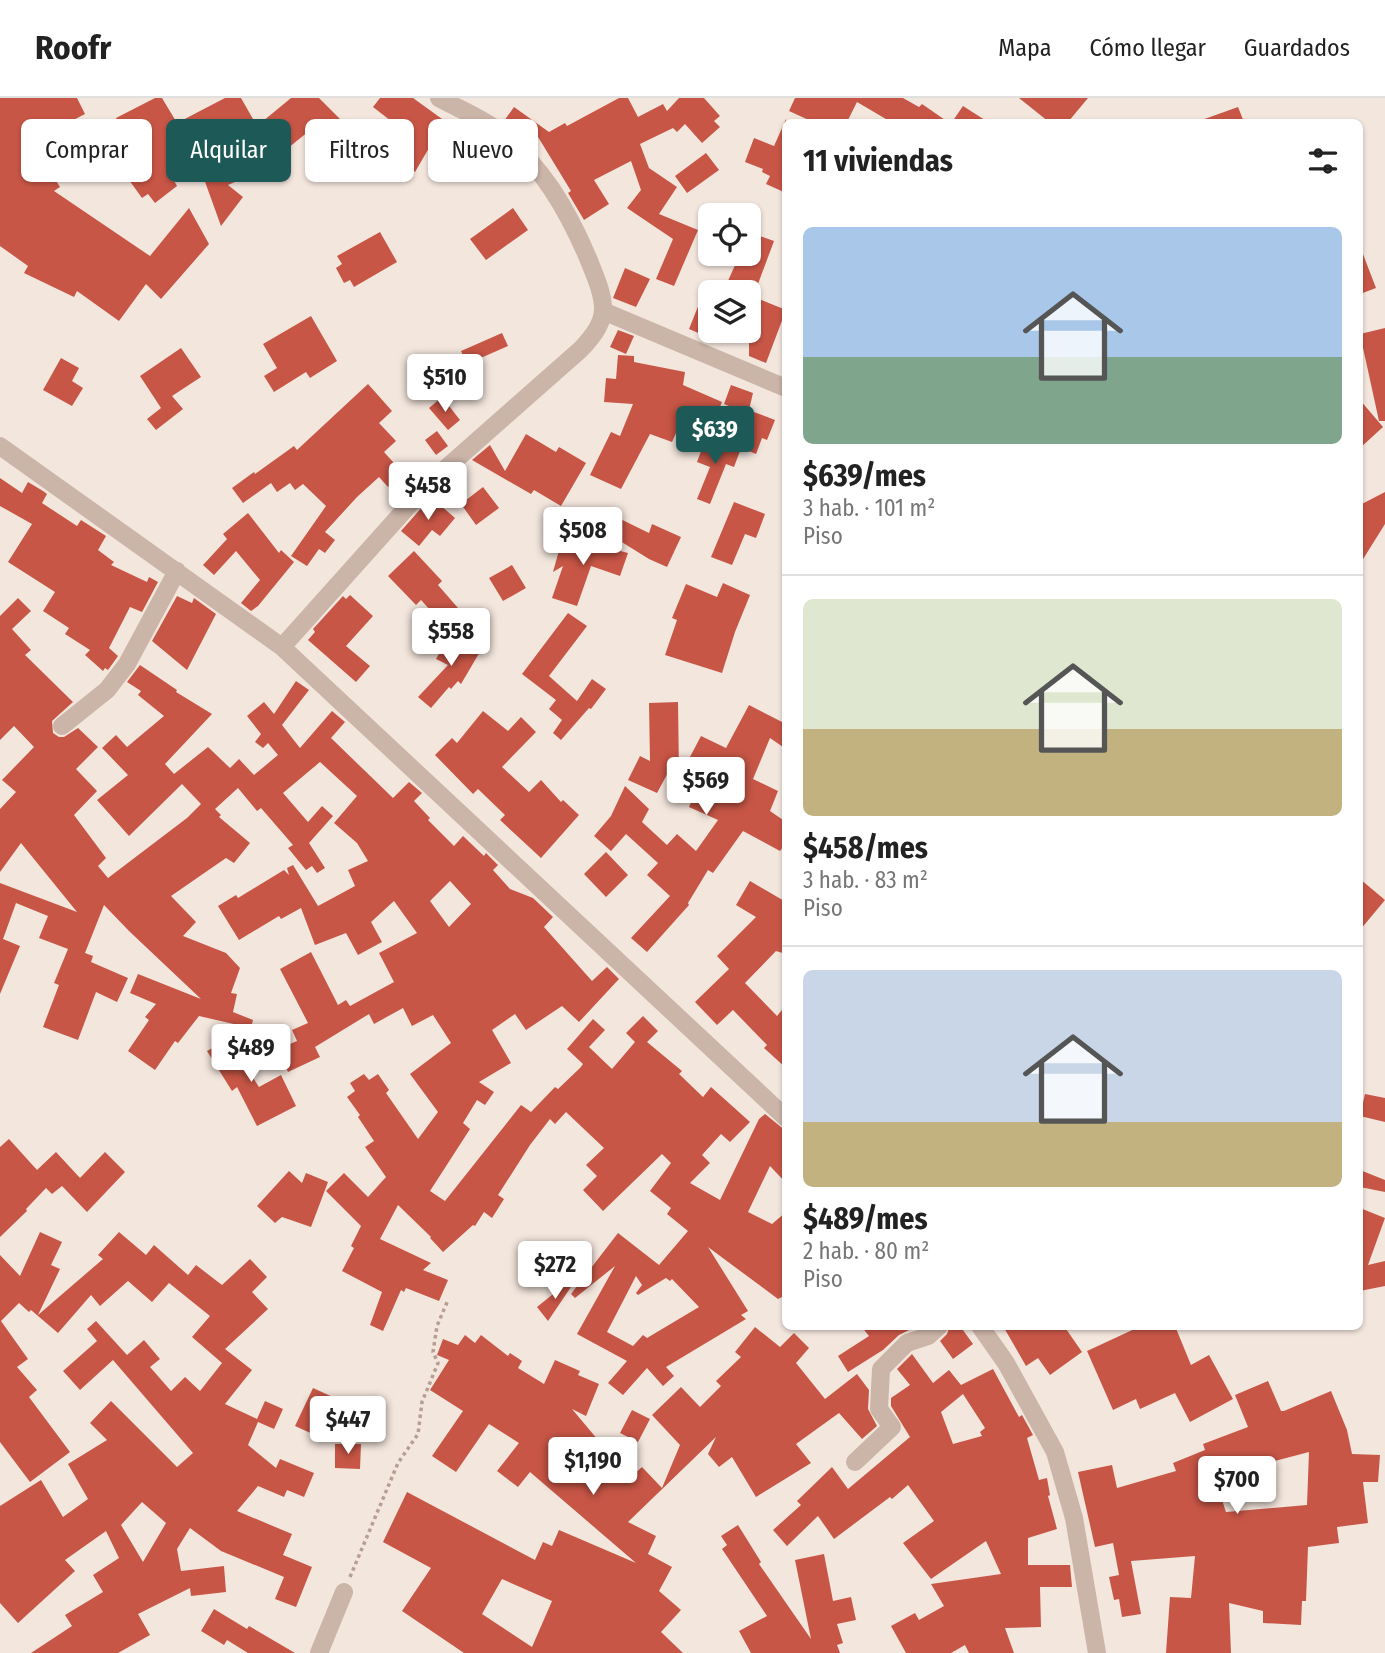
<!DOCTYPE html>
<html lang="es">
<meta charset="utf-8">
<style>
:root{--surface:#fff;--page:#f6f6f6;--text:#222;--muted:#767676;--line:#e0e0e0;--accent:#1d5a57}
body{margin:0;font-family:"Fira Sans Condensed",sans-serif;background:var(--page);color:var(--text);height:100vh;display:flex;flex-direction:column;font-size:26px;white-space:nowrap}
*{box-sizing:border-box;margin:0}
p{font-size:23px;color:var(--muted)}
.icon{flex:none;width:38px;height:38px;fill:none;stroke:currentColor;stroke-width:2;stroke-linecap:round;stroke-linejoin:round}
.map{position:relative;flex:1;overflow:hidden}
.drawer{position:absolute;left:782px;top:21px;width:581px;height:1211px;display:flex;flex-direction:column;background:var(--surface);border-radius:10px;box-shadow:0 2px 5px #0004}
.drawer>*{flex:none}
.guide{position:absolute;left:21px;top:21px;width:656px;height:63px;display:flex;gap:14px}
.fabs{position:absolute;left:698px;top:105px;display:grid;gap:14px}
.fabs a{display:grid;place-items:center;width:63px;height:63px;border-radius:10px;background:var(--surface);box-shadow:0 2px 5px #0004;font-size:35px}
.price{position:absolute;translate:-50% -60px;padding:0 16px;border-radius:7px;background:#fff;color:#222;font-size:23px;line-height:46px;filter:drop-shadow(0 2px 4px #0008)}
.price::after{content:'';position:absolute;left:50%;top:42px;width:21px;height:16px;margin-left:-10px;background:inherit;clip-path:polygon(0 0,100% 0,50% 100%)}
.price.on{background:var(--accent);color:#fff}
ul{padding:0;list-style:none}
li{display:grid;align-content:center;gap:14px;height:371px;padding:0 21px}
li+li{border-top:2px solid var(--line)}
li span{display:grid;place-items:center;height:217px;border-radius:10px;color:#555}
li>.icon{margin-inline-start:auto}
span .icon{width:126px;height:126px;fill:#fffc;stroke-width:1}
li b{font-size:30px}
h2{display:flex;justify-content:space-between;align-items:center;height:84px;padding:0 21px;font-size:30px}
.pill{padding:0 24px;border-radius:10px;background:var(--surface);box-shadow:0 2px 5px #0004;font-size:24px;line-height:63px}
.pill.on{background:var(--accent);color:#fff}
header{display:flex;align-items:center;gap:42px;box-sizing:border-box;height:98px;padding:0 35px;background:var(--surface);border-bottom:2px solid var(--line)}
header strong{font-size:33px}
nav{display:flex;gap:38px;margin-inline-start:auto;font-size:24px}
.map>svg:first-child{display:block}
.building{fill:#c85646;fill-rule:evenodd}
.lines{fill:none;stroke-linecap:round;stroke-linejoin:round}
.path{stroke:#b79e92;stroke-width:3.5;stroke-dasharray:3.5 3.5;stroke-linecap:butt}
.minor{stroke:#cbb4a8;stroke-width:18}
</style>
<header>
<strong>Roofr</strong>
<nav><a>Mapa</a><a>Cómo llegar</a><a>Guardados</a></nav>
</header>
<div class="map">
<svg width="1385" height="1555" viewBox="0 0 1385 1555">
<rect width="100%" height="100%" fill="#f3e6dd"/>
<!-- building -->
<path class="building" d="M0,0H77L85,16L60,29L79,55L51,75L60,89L54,93L150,158L189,110L209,146L161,201L146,186L119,223L77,193L74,199L24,175L28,168L0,148Z
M155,0H162L177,25L225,0H241L257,28L291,0H319L351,32L341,42L330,31L323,38L314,29L272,63L274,67L228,87L243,99L221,128L195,56L169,73L177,88L155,105L148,96L142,100L124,75L137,65L116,20Z
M380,0H413L467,39L470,33L488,40L490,41L482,63L456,53L448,64L429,50L415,74L394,62L409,37L373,9Z
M619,0H628L638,19L663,6L667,13L679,0H704L720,18L714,23L720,29L702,45L685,26L677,34L673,30L640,46L649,70L677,89L659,116L698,132L674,188L656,181L673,141L627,110L641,92L631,63L594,82L609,106L584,122L568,95L571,93L535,34L528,44L504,23L514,9L549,34L565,25L567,28Z
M795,0H903L919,9L922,6L948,24H891L857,4L847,24H813L789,13Z
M1019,0H1088L1068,24H1049Z
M963,8L988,24H952Z
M1238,9L1244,24H1199V23Z
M786,21V95L766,86L770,78L762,74L763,71L745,64L754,40L774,48Z
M706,55L719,72L687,95L675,78Z
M513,110L528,132L486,162L470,141Z
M380,134L397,164L354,189L350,182L344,185L336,170L342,166L337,158Z
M749,134L774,143L755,194H723L740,156H749Z
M1361,151L1376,190L1360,196V152Z
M625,170L650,181L636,209L613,200Z
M749,197L786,212L766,265L749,258Z
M699,206L710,211V240L689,231Z
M311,218L337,263L310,280L306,274L274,294L264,278L277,270L263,246Z
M1385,230V323H1379L1360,236Z
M618,232L634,238L626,256L610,249Z
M502,235L508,248L467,266L461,253Z
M181,250L201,279L172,298L183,311L156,332L147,321L161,310L140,278Z
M618,257L634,258V264L685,274L683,287L722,304L710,334L681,324L672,344L650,336L621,391L590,377L611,334L620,338L633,306L604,304L606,280L616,281Z
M61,260L79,270L72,283L83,290L72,308L43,292Z
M368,286L392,313L379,325L396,343L384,354L403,375L388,389L379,379L357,399L325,434L335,442L325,455L319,451L307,468L291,458L326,408L303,386L295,392L290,385L277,394L271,385L243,405L232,390L254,374L255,376L294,348L297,352Z
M731,287L753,295L748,316L724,306Z
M442,299L460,322L448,332L429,310Z
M1360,302L1383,329L1360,350Z
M754,314L775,322L767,342L762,340L756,356L741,350Z
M437,333L448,348L436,357L425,342Z
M526,336L556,354L559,349L586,365L561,408L534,392L531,396L472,362L490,347L505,373Z
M706,340L740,353L734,369L726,366L710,406L697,401L710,369L697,364Z
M0,380L22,395L28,384L43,393L47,396L42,405L77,428L81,422L106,438L98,452L114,464L111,467L147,484L149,479L158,484L142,514L130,509L109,550L118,558L108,572L105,570L103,573L85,557L90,552L65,536L69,530L43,513L55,494L8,464L32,426L0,408Z
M483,389L499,410L476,427L461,406Z
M1385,394V426L1360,466V407Z
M431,399L455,420L440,438L432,432L419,448L401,433Z
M734,404L765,416L756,440L745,436L732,467L711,459Z
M604,413L649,435L652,426L681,439L667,469L649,461L596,428Z
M248,415L279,455L281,452L294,464L258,508L251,513L241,505L260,482L236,453L214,477L203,467L227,441L223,436Z
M563,438L628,455L620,478L591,468L577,508L552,500L563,468L553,474Z
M414,453L442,483L438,487L458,510L441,524L421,502L416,507L388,478Z
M512,467L526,490L503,503L489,480Z
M723,485L750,497L735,534L722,575L665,557L677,522L672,520L686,486L717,499Z
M350,497L373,518L346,548L370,568L356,584L308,542L315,534L313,531L343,498L346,501Z
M177,498L192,505L194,500L216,516L187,572L152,543Z
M18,500L31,513L12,531L31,552L25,557L73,604L52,623L53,635L59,639H64L78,630L98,649L76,671L97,693L74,717L106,760L98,768L108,780L187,720L201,706L182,686L129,738L97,702L128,677L102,650L116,637L127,649L164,618L138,597L141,593L127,584L140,567L177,592L176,594L212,616L165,666L174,676L208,649L230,670L239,661L254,677L278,657L268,645L263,650L255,644L261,636L247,618L264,604L274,616L296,583L309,592L282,627L300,650L332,613L345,624L331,640L393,700L409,684L422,695L414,703L430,720L428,722L454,748L463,738L484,758L486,755L498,767L493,772L510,791L533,800L553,819L544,829L592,883L607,869L619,881L579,924L562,908L526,932L515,916L492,932L511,965L479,984L494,994L485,1007L477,1002L463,1025L470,1031L430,1093L445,1103L521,1007L531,1014L555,989L558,991L580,970L583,966L567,951L593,921L605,932L589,949L612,971L635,944L626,935L643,918L658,933L647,944L682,973L679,976L703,999L711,989L750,1024L730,1044L721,1036L702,1057L710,1065L690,1085L720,1102L759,1021L765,1016L786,1033V1085L770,1068L748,1114L772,1126L786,1114V1197L778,1201L708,1149L748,1213L741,1217L746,1221L666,1269L674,1278L663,1288L647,1270L623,1297L608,1285L627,1263L577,1236L615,1168L575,1200L571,1196L618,1135L659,1167L688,1133L667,1116L671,1110L650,1093L671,1065L662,1056L603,1113L583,1092L597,1078L586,1067L604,1050L566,1014L555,1026L550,1021L530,1047L498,1097L504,1101L492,1120L484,1114L475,1128L473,1127L443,1154L430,1140L431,1139L398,1107L380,1141L431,1165L423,1172L448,1182L439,1203L406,1190L404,1194L401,1192L383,1233L370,1227L382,1194L342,1173L354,1150L351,1148L361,1128L326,1093L344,1075L368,1099L386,1079L365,1049L374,1043L358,1019L360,1017L347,999L355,993L350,985L364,976L369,982L378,976L389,992L386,995L418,1041L438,1014L410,976L451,945L433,917L412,928L403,910L374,926L369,916L315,949L320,959L288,974L278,951L297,943L292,932L308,925L280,871L311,854L338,907L346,902L350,908L394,884L379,855L417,835L394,803L371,824L382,844L358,857L346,835L315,847L301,810L281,821L279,818L239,842L218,808L236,797L238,800L284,772L289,777L287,770L293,767L318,808L355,788L348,772L368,763L357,745L334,725L357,698L320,664L283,695L308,724L322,708L333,718L309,745L325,770L317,775L312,768L306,772L288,750L293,747L261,710L257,713L238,690L215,711L221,717L219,719L250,745L234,765L226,760L171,798L196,824L183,838L226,855L240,870L231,895L237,896L233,914L253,922L251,930L199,918L178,945L175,943L155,972L128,953L149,922L145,919L156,906L130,895L138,876L201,901L129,833L104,807L85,855L93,858L91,864L128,880L117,904L96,894L78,942L43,929L59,887L54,885L68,851L39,840L48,818L16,805L3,841L20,848L0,896V785L77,814L21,745L0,774V711L16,694L2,682L34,649L14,628L0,642V518ZM450,783L471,806L449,829L430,803ZM636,1178L642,1187L636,1195L638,1197L666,1180L670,1183L672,1181L699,1209L647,1240L643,1237L633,1248L607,1234Z
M568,515L587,528L549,578L577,603L592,581L606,591L591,611L589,610L561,642L553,635L562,622L549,611L556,602L522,576Z
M451,534L481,552L461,586L458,583L451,591L449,589L431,610L418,599L448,567L436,561Z
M678,604L679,675L670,671L657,695L628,682L640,658L650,663L649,605Z
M749,607L786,626V651L770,640L753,681L778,693L770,713L786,724V745L780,753L743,733L713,775L708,772L688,805L689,807L647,854L631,840L670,798L647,777L658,765L626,736L611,753L594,738L611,718L625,688L649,711L642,724L667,747L677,736L696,753L718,722L689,709L699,686L681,676L701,638L726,650Z
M483,613L508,633L521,619L536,634L502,669L529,694L541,682L561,704L563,702L579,717L541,760L500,722L505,717L478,691L473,696L435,657L452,640L457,645Z
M606,754L628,777L606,799L584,776Z
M1360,781L1385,802L1360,832Z
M750,783L786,804V856L776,853L745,885L777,918L786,907V970L764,950L767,947L733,912L717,927L695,904L729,871L717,858L756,819L736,807Z
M234,938L243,953L238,956L259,989L281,977L296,1008L257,1028L237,989L232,993L207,953Z
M1365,996L1385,1000V1024L1360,1018Z
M9,1041L37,1072L56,1054L80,1080L105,1054L125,1074L87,1114L62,1088L52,1096L46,1090L26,1111L27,1113L0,1139V1049Z
M1360,1072L1385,1082V1094L1360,1089Z
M289,1073L302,1085L306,1075L328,1084L311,1129L282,1119L275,1125L257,1108Z
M1360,1110L1385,1120L1368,1167L1385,1163V1188L1360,1193Z
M40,1134L62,1144L51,1167L60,1171L38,1217L103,1161L98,1157L119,1134L146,1157L154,1147L188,1177L196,1167L222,1187L250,1161L267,1179L252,1194L268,1211L225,1251L252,1272L225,1306L257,1321L265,1303L283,1311L274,1331L258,1324L248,1347L276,1370L280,1361L314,1375L304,1399L287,1392L284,1399L258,1388L237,1413L292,1436L283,1457L312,1469L296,1509L275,1501L284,1479L221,1453L190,1430L177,1451L181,1473L224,1468L226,1494L191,1498L190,1490L138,1516L150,1537L118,1555H31L72,1528L65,1517L103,1494L93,1477L119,1460L106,1433L65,1462L75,1473L18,1525L0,1505V1408L41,1382L63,1419L88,1401L68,1366L107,1342L90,1325L111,1303L177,1369L193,1355L113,1262L80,1292L63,1273L97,1243L87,1231L96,1223L127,1257L144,1242L160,1261L150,1269L171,1293L185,1279L200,1293L222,1265L192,1239L210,1218L169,1185L152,1204L128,1183L100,1208L91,1197L58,1235L31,1212L29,1214L19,1205L1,1223L28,1261L17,1269L37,1292L29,1299L70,1354L30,1384L0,1344V1157L20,1178ZM142,1404L166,1425L143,1464L121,1427Z
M573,1180L575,1183L548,1223L537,1209Z
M861,1228H917L899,1237L883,1252L848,1274L838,1258L869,1238Z
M950,1228H960L973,1246L953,1261L940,1243L947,1236Z
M1003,1228H1064L1082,1254L1050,1277L1038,1260L1026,1268Z
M1141,1228H1175L1191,1267L1209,1257L1233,1301L1190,1324L1175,1295L1140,1311L1136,1301L1113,1312L1087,1253Z
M755,1229L780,1249L794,1235L809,1250L796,1265L825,1301L857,1276L869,1292L868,1311L877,1328L862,1341L839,1315L796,1346L811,1365L756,1399L732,1359L719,1369L708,1356L716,1339L628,1424L656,1438L648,1456L672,1469L659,1493L681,1512L661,1534L683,1555H464L402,1513L431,1470L383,1444L407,1394L535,1462L543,1444L552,1448L559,1432L636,1465L530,1374L518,1389L497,1373L519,1345L489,1326L456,1374L432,1358L463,1313L430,1292L449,1262L437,1257L443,1241L458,1247L465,1237L475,1245L481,1237L508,1258L510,1255L522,1263L518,1270L544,1286L555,1262L580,1273L578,1277L599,1286L586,1318L572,1311L630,1380L642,1369L662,1390L680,1347L652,1317L681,1289L700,1309L721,1288L716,1283L741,1259L735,1254ZM502,1481L552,1503L532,1549L482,1516Z
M912,1256L933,1285L949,1272L961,1287L993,1271L1019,1319L1022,1317L1033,1337L1027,1340L1039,1382L1047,1380L1050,1397L1048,1398L1057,1431L1028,1440V1467H1070L1072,1489H1040L1041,1529L1005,1530L1014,1555H969L965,1547L951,1555H906L891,1528L915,1515L919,1522L944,1508L931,1486L1001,1476L986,1443L931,1481L903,1445L934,1423L908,1387L892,1401L890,1399L834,1441L818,1418L787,1448L773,1432L801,1407L797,1403L832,1369L848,1391L910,1339L891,1308V1300L910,1287L897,1271ZM963,1296L985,1330L980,1334L982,1338L953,1346L941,1314Z
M1268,1283L1281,1313H1284L1331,1293L1347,1332L1352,1356L1380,1357L1378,1384H1363L1368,1425L1337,1429L1339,1445L1308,1449L1306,1503H1302L1301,1527L1263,1525V1513L1229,1505L1231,1555H1166L1170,1499L1191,1500L1195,1458L1131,1463L1141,1516L1122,1519L1119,1501L1114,1502L1109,1479L1119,1477L1113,1445L1095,1449L1078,1374L1112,1367L1117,1390L1176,1373L1173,1365L1205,1352L1203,1346L1248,1329L1235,1297ZM1309,1354L1307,1407L1226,1414L1215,1381L1266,1362L1267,1365Z
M313,1290L346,1305L328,1343L295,1328Z
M632,1312L650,1321L638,1344L620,1335Z
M335,1346H361L360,1371L335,1370Z
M738,1427L761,1464L759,1466L811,1541L795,1462L824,1456L833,1503L851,1499L856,1522L837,1526L843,1545L837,1547L840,1555H751L739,1533L767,1518L722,1451L727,1447L721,1438Z
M214,1511L247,1531L249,1528L295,1555H248L227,1542L224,1547L201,1533Z"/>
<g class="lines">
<!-- path -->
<path class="path" d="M350,1479L398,1365L418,1336L422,1304L438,1265L433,1254L437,1228L448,1202"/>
<!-- minor -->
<path class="minor" d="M603,213L786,290
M0,348L282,549L786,1020
M282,549L427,387L580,252C590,242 603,227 603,211C603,194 594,176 588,160C567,111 542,68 500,34C482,20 459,11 439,0
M62,628L107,592L127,566L177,473
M980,1228L1006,1265L1055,1354L1074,1420L1097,1555
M855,1364L892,1329L879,1311L881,1271L907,1245L928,1238L939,1228
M319,1555L344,1494"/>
</g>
</svg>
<div class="fabs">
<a><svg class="icon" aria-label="locate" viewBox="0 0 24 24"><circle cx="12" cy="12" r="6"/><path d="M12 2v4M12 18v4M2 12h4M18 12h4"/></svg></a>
<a><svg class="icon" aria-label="layers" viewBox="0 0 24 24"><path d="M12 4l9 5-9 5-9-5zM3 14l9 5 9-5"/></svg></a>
</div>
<b class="price" style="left:445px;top:316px">$510</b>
<b class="price on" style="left:715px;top:368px">$639</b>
<b class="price" style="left:428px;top:424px">$458</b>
<b class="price" style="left:583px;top:469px">$508</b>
<b class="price" style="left:451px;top:570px">$558</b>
<b class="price" style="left:706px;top:719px">$569</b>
<b class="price" style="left:251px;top:986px">$489</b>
<b class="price" style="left:555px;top:1203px">$272</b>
<b class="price" style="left:348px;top:1358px">$447</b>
<b class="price" style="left:593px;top:1399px">$1,190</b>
<b class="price" style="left:1237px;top:1418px">$700</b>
<div class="guide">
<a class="pill">Comprar</a>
<a class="pill on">Alquilar</a>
<a class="pill">Filtros</a>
<a class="pill">Nuevo</a>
</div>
<section class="drawer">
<h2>11 viviendas<svg class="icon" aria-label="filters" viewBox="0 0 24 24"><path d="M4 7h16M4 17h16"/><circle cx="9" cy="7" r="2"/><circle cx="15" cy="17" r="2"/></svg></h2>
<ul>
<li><span style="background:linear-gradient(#a9c7e8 60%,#7fa58c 0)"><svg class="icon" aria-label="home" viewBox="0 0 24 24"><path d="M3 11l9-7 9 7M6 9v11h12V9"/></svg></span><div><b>$639/mes</b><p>3 hab. · 101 m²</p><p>Piso</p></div></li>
<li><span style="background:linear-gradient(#dfe7d0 60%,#c2b280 0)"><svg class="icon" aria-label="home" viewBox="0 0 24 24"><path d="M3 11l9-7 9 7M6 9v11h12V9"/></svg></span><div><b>$458/mes</b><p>3 hab. · 83 m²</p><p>Piso</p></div></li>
<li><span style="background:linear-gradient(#c9d6e8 70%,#c2b280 0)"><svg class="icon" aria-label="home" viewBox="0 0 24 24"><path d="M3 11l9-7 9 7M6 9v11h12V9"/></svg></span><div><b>$489/mes</b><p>2 hab. · 80 m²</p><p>Piso</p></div></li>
</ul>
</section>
</div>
